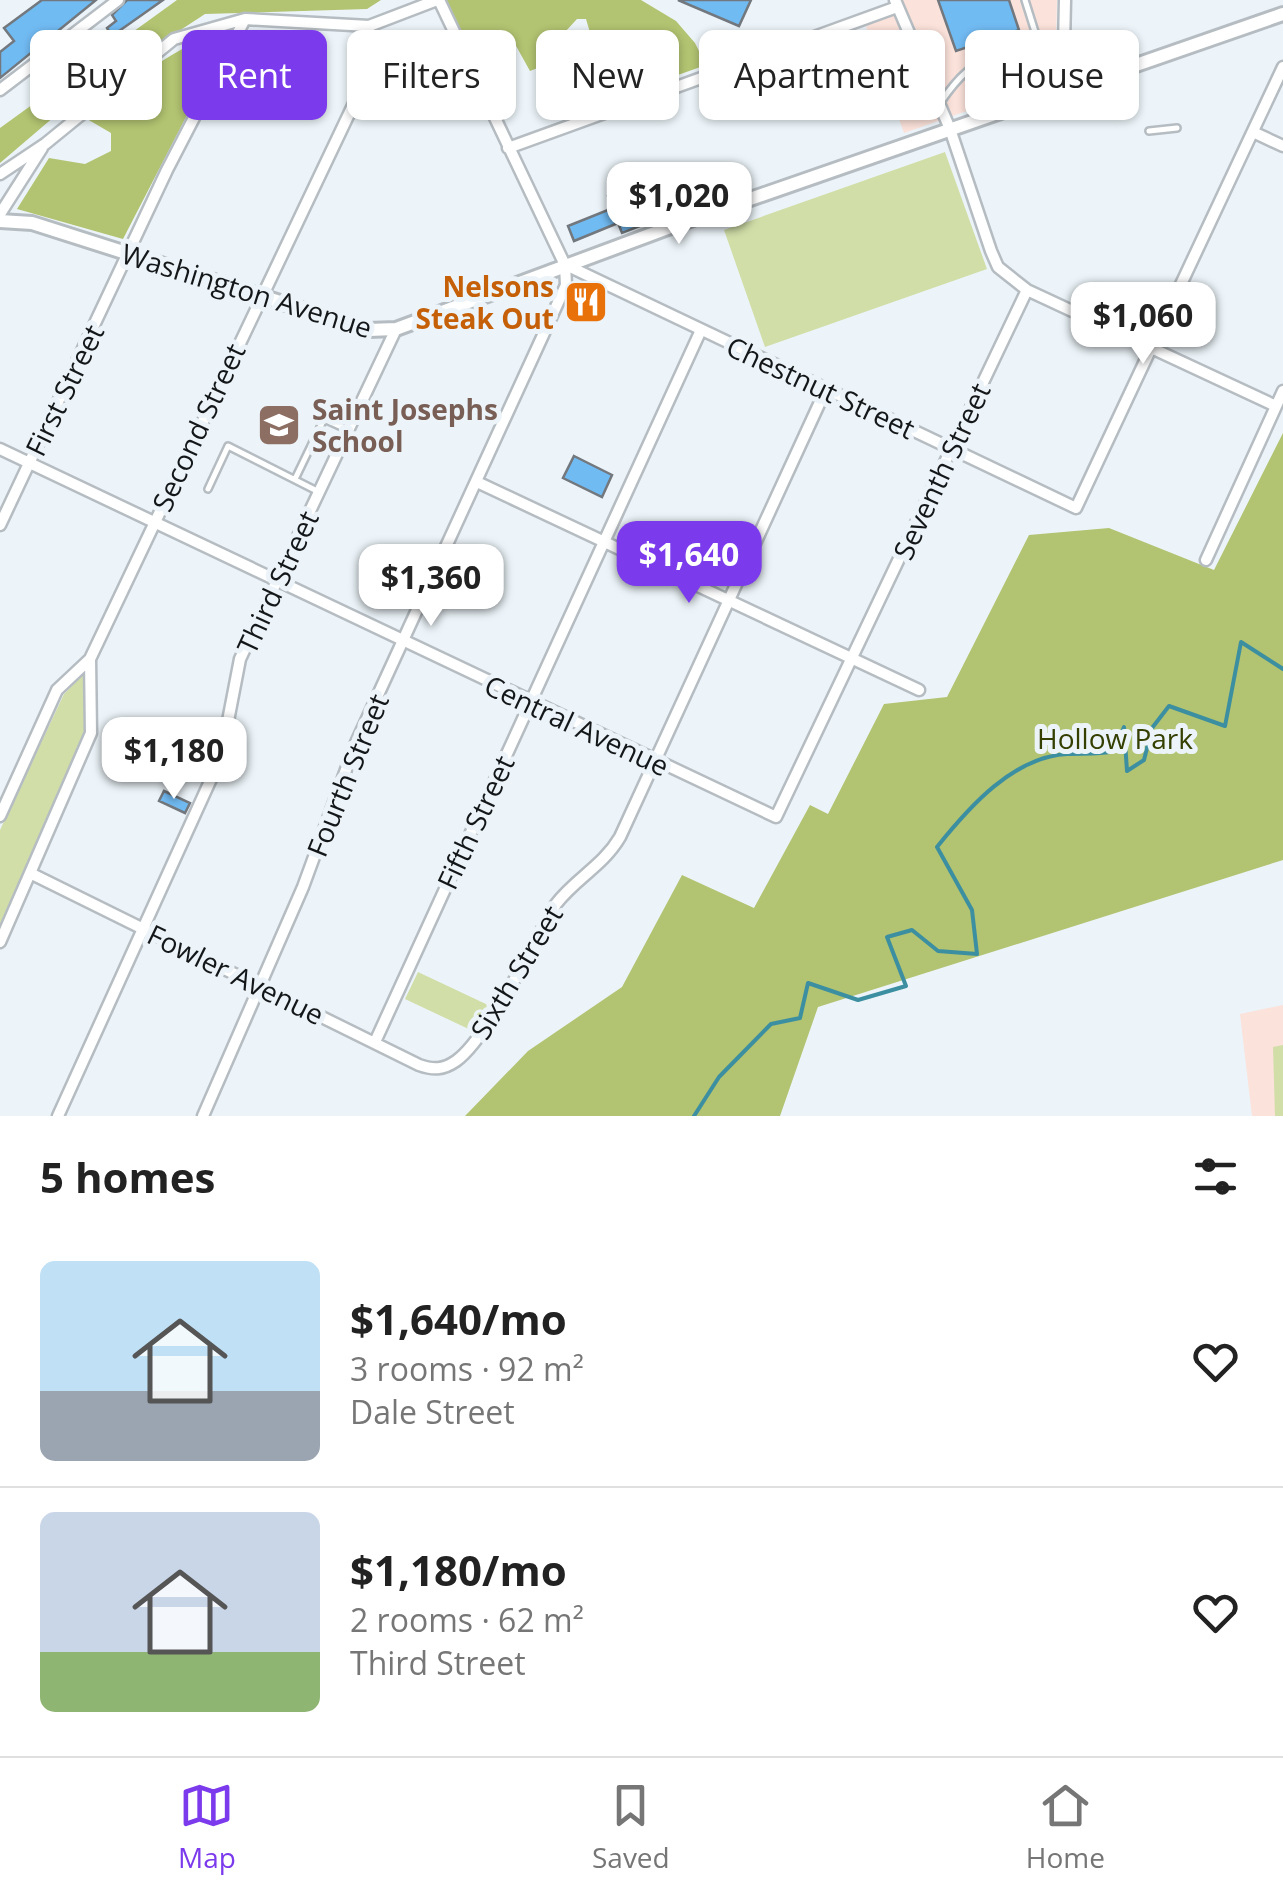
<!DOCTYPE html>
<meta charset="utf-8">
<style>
:root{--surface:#fff;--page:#f2f2f2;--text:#222;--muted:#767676;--line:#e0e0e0;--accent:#7c3aed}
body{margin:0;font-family:"Open Sans",sans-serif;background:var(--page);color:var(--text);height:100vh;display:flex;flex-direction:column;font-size:38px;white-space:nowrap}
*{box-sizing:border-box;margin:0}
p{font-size:32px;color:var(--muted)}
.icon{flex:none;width:55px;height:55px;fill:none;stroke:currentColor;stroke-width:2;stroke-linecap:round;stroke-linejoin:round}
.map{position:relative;height:1116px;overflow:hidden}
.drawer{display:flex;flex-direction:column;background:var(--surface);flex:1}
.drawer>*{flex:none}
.hud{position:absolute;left:30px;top:30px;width:1225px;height:90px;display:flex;gap:20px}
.price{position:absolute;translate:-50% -85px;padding:0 22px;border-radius:20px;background:#fff;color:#222;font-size:32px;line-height:65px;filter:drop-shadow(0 2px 5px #0008)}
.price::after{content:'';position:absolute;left:50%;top:60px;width:30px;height:22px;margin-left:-15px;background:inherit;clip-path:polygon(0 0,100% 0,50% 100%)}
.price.on{background:var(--accent);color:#fff}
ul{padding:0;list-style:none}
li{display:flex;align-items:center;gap:30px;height:250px;padding:0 40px}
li+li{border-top:2px solid var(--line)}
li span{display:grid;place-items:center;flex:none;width:280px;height:200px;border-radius:15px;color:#555}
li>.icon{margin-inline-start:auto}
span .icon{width:120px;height:120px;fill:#fffc;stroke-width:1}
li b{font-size:42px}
h2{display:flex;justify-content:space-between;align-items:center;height:120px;padding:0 40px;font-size:42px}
.tag{padding:0 35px;border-radius:15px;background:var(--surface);box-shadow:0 2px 8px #0004;font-size:35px;line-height:90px}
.tag.on{background:var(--accent);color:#fff}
.dock{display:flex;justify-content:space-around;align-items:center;height:140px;border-top:2px solid var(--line);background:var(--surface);font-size:28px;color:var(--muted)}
.dock a{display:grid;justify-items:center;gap:5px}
.dock .on{color:var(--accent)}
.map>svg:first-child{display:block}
.education{fill:#fbe2da}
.green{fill:#d1dea8}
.forest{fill:#b2c371}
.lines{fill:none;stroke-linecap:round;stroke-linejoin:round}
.stream{stroke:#3c8fa1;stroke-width:4}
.building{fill:#71bbf3;stroke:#72787d;stroke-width:2.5}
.service-casing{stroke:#b6bdc2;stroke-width:10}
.minor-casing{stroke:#b6bdc2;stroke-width:15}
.tertiary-casing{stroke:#b6bdc2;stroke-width:18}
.service{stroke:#fff;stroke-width:5}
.minor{stroke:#fff;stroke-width:10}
.tertiary{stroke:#fff;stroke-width:12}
.labels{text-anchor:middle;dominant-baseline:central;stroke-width:10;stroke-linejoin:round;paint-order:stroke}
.food-label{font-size:28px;font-weight:bold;fill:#c56008;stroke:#ecf4f9;text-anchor:end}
.street-label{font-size:28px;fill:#141719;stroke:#ecf4f9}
.education-label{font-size:28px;font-weight:bold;fill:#785e54;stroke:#ecf4f9;text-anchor:start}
.park-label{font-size:28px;fill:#353f00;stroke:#ecf4f9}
</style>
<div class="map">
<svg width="1283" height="1116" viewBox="0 0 1283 1116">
<rect width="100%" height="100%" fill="#ecf4f9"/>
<!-- education -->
<path class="education" d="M902,0H1057L1055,80L904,133L866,26L906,9Z
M1283,1005V1116H1252L1240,1014Z"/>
<!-- green -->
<path class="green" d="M945,152L987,269L765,347L724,230Z
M85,673L89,719L85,737L0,924V830L64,694Z
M418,972L488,1005L475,1032L405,999Z
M1283,1045V1116H1275L1273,1047Z"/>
<!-- forest -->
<path class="forest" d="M177,0H381L367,9L205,14L75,99L0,163V128Z
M437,0H641L676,21L695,43L706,65L619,96L594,46L586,19H577L565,32L561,59L530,71L515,44L480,66Z
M231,30L123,239L17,209L49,158L85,164L111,151V133L87,119C132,82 173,45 231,30Z
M1283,433V860L818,1007L780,1116H465L528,1051L622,987L682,875L754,908L810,805L828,814L884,704L947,697L1029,535L1109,528L1214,570Z"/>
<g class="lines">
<!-- stream -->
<path class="stream" d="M694,1116L719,1077L771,1024L800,1018L808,983L858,1000L906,986L887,937L912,930L938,951L977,954L972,910L937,847C969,807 1013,757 1067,754C1084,753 1097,755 1114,751L1124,727L1127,771L1144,760L1152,728L1169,706L1225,726L1241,642L1283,669"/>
</g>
<!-- building -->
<path class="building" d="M42,0H96L0,78V52L14,41L4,28Z
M127,0H163L112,36L107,28L116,21L112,15Z
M678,0H751L739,26Z
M938,0H1009L1019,30L956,51Z
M620,192L625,205L637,201L645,224L622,233L618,223L574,241L568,226L613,208L608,196Z
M574,456L612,475L602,497L563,478Z
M164,791L190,803L185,813L159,801Z"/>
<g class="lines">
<!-- service casing -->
<g class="service-casing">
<path id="service" d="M1025,0L1042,54
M941,102C977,49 1004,48 1063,60
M1149,131L1177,128
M295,479L324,419L346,429
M208,489L228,446L317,491"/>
</g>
<!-- minor casing -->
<g class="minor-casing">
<path id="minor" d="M895,0L950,129L991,251L998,267L1027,290L1276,406
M0,90L118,0
M1063,90L1065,0
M1253,132L1283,146
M508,148L897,7
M0,174L45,144L174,39L245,19L369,26L437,0
M0,214L42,148
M566,265L1076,508L1283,67
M0,449L776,817L1027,290
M477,482L919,690
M0,525L167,170L245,19
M1206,560L1283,391
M0,816L57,690L90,659L367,76L369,26
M32,874L419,1065C433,1070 443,1070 456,1061C488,1038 534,942 556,904C576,878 603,866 620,837L826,389
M0,942L91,733L90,659
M375,1042L701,330
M58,1116L221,757L240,659L396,329
M203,1116L303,887L355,745L566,285L565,265L439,0"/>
</g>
<!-- tertiary casing -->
<g class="tertiary-casing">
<path id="tertiary" d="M0,221L32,223L368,330L396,329L684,222L1283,14"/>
</g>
<!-- service -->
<use href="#service" class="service"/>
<!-- minor -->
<use href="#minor" class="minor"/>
<!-- tertiary -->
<use href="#tertiary" class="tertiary"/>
</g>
<!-- icons -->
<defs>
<g id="restaurant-square" transform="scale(2.25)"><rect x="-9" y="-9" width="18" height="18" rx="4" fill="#e8710a" stroke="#ecf4f9"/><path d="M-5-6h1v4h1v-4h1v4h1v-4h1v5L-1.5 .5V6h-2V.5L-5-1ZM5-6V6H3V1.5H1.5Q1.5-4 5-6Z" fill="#fff"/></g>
<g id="school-square" transform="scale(2.25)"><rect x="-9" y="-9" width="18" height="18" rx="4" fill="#8d6e63" stroke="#ecf4f9"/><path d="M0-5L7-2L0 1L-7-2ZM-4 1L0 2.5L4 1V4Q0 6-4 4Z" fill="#fff"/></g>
</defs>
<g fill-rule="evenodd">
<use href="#restaurant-square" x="586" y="302"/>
<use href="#school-square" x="279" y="425"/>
</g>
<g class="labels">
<!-- food labels -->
<g class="food-label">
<text x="554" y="286">Nelsons<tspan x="554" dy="32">Steak Out</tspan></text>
</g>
<!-- street labels -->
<g class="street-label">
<text transform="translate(247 290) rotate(17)">Washington Avenue</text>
<text transform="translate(821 387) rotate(25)">Chestnut Street</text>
<text transform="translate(64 390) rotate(-64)">First Street</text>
<text transform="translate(198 427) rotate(-65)">Second Street</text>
<text transform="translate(941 471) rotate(-65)">Seventh Street</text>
<text transform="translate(277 582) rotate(-65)">Third Street</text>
<text transform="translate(577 725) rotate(25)">Central Avenue</text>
<text transform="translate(347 775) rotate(-68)">Fourth Street</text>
<text transform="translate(475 822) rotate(-65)">Fifth Street</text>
<text transform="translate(516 972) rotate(-59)">Sixth Street</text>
<text transform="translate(236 974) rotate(26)">Fowler Avenue</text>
</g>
<!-- education labels -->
<g class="education-label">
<text x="312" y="409">Saint Josephs<tspan x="312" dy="32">School</tspan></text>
</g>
<!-- park labels -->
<g class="park-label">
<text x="1115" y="738">Hollow Park</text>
</g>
</g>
</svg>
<b class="price" style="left:679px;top:247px">$1,020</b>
<b class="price" style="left:1143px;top:367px">$1,060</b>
<b class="price on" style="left:689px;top:606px">$1,640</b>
<b class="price" style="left:431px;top:629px">$1,360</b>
<b class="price" style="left:174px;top:802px">$1,180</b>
<div class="hud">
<a class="tag">Buy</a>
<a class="tag on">Rent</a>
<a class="tag">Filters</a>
<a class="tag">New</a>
<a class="tag">Apartment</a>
<a class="tag">House</a>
</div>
</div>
<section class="drawer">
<h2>5 homes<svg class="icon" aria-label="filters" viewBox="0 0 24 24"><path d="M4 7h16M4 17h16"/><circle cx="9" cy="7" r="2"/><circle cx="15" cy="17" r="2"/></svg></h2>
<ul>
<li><span style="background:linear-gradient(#bfe0f5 65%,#9aa5b1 0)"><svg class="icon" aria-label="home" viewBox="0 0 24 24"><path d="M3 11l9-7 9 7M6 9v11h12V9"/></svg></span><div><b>$1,640/mo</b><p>3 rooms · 92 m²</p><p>Dale Street</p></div><svg class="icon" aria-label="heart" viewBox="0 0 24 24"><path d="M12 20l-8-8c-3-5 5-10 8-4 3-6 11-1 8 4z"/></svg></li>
<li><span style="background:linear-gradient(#c9d6e8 70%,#8fb573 0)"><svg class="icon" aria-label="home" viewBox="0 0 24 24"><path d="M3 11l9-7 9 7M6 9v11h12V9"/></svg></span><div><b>$1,180/mo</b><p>2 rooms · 62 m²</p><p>Third Street</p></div><svg class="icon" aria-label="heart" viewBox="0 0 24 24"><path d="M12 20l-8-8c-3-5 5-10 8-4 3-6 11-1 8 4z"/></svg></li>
</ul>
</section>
<nav class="dock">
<a class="on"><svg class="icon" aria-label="map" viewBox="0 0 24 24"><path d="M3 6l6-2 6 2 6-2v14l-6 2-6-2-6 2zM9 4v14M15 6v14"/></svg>Map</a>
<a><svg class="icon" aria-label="saved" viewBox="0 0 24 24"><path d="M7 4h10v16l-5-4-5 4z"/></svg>Saved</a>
<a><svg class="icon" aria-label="home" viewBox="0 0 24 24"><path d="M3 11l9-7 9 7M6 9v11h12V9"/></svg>Home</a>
</nav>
